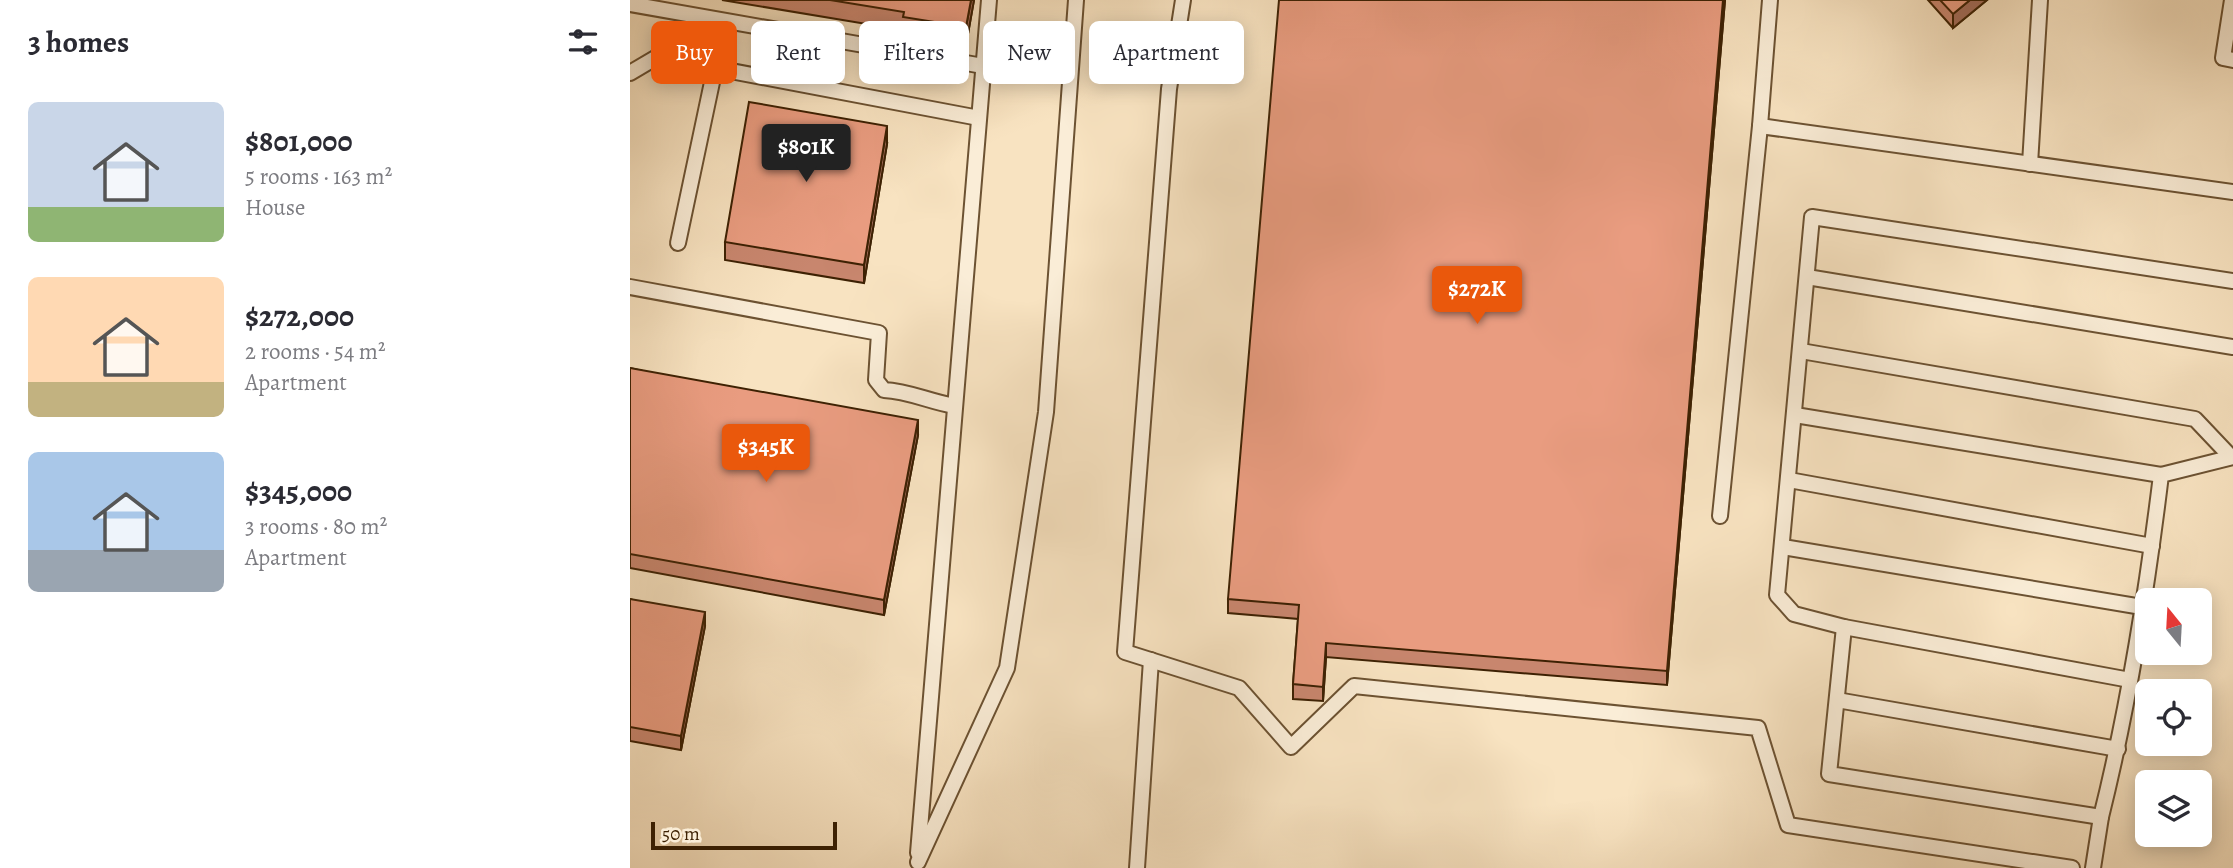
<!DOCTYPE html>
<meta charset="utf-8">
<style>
body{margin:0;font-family:Alegreya,serif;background:#f7f7f7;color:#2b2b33;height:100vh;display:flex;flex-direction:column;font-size:26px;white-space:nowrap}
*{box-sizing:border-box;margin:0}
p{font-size:23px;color:#7c7c81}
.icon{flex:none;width:38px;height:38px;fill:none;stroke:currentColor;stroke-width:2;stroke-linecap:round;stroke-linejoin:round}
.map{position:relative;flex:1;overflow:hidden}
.side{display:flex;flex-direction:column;background:#fff;width:630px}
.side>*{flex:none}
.guide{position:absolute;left:21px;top:21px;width:665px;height:63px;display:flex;gap:14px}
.needle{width:46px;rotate:342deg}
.controls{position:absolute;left:1505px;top:588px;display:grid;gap:14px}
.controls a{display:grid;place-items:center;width:77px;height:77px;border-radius:10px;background:#fff;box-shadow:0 4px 18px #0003;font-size:35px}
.scale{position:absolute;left:21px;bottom:18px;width:186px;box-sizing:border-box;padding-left:7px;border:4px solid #3d2103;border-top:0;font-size:19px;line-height:24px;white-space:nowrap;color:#3d2103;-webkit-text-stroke:5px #faedd7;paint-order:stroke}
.price{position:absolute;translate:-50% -60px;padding:0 16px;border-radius:7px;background:#ea580c;color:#fff;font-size:23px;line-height:46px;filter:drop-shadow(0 2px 4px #0008)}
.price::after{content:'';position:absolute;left:50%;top:42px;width:21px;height:16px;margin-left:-10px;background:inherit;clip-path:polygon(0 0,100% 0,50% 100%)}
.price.active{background:#222;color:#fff}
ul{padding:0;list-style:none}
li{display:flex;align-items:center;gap:21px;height:175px;padding:0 28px}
li span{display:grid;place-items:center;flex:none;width:196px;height:140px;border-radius:10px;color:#555}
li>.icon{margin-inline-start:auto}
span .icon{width:84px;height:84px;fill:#fffc;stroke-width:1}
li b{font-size:30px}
h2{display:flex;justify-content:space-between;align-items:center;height:84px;padding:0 28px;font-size:30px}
.tag{padding:0 24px;border-radius:10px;background:#fff;box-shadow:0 4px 18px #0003;font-size:24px;line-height:63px}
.tag.active{background:#ea580c;color:#fff}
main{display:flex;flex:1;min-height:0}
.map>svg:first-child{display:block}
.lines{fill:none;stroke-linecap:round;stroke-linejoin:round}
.service-casing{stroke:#6c5232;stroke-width:18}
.service{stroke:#faedd7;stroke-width:14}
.wall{fill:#c8866e;stroke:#3d2103;stroke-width:2}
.shaded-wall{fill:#a36d5a;stroke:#3d2103;stroke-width:2}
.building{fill:#e99c80;stroke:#3d2103;stroke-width:2}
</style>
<main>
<section class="side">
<h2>3 homes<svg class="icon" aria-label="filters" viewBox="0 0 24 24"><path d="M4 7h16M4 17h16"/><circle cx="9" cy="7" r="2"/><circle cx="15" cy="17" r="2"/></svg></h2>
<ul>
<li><span style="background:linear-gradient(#c9d6e8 75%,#8fb573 0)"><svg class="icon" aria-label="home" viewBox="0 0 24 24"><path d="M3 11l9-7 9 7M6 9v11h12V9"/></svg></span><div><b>$801,000</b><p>5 rooms · 163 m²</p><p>House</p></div></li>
<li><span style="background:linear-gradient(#ffd9b3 75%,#c2b280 0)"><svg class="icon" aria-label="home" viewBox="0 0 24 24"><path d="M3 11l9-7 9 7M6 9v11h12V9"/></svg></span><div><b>$272,000</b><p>2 rooms · 54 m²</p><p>Apartment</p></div></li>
<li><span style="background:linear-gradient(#a9c7e8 70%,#9aa5b1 0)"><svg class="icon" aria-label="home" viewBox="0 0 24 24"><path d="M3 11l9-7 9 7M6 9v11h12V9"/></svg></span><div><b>$345,000</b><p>3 rooms · 80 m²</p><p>Apartment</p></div></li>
</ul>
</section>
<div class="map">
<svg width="1603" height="868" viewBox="0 0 1603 868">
<rect width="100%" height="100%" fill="#f8e3c1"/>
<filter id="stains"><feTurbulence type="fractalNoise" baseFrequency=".00286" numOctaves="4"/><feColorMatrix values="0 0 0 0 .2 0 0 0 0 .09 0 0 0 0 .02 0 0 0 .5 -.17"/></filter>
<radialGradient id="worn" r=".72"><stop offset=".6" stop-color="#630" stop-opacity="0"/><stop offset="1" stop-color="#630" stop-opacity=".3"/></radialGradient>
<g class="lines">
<defs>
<g id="service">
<polyline points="553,0 539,89 495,652 609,688 661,747 724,686 1128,728 1158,825 1442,868"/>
<polyline points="1602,0 1593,58 1603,60"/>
<polyline points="0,4 353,66"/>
<polyline points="0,73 27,57 349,118"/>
<polyline points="1130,126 1603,192"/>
<polyline points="1400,164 1410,0"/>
<polyline points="48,243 85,68"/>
<polyline points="1177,277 1603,347"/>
<path d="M0,287L249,333L246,380L254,390C279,391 300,402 325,406"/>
<polyline points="1171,351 1565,419 1601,457"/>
<polyline points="1165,415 1531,475"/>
<polyline points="1159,480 1522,546"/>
<polyline points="1090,516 1130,126 1140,0"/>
<polyline points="1153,547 1512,607"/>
<path d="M1214,627L1199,774L1471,817C1499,705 1517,590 1531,475L1603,457"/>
<polyline points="1500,680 1214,627 1164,614 1147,595 1182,217 1603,281"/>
<polyline points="1207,700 1488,749"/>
<polyline points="288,853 359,0"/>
<polyline points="288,862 377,668 416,412 446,0"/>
<polyline points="507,868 521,660"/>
<polyline points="1463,868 1471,817"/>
</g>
</defs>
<use href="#service" class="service-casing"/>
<use href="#service" class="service"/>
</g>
<g class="wall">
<polygon points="92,0 344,0 336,45 273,35 273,30"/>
<polygon points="1095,0 1037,685 696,657 693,701 663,699 663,684 668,619 598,613 598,599"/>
<polygon points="1298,0 1357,0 1323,28"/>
<polygon points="257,144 234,283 95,260 95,242"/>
<polygon points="0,368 288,435 254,615 0,568"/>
<polygon points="0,599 75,626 51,750 0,741"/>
</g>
<g class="shaded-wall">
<polygon points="341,0 344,0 336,45 336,27"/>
<polygon points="1093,0 1095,0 1037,685 1037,671"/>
<polygon points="1340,0 1357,0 1323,28 1323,14"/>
<polygon points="257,126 257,144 234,283 234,265"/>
<polygon points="288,420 288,435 254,615 254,600"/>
<polygon points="75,612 75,626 51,750 51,736"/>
<polygon points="696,643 696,657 693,701 693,687"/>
</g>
<g class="building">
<polygon points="200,0 341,0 336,27 273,17 274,12"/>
<polygon points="649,0 1093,0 1037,671 696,643 693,687 663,684 669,605 598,599"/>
<polygon points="1310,0 1340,0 1323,14"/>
<polygon points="119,102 257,126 234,265 95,242"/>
<polygon points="0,368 288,420 254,600 0,554"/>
<polygon points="0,599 75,612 51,736 0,727"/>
</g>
<rect width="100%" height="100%" filter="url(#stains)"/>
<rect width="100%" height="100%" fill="url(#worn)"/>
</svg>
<div class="controls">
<a><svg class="needle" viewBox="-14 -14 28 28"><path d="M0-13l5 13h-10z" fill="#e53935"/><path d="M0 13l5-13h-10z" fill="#7c7c81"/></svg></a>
<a><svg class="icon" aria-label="locate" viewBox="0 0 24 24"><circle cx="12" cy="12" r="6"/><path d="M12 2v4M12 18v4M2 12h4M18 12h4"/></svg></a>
<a><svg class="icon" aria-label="layers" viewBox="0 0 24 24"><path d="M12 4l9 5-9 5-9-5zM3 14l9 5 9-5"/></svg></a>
</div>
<div class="scale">50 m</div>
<b class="price active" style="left:176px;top:184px">$801K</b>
<b class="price" style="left:847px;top:326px">$272K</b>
<b class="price" style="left:136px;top:484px">$345K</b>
<div class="guide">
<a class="tag active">Buy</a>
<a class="tag">Rent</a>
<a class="tag">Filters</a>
<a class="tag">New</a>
<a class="tag">Apartment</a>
</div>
</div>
</main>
